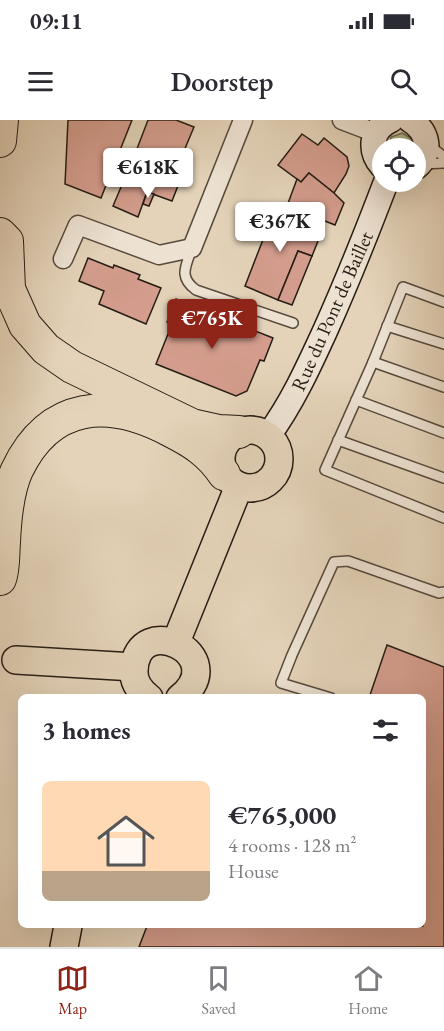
<!DOCTYPE html>
<meta charset="utf-8">
<style>
body{margin:0;font-family:"EB Garamond",serif;background:#f2f2f3;color:#2b2b33;height:100vh;display:flex;flex-direction:column;font-size:22px;white-space:nowrap}
*{box-sizing:border-box;margin:0}
p{font-size:20px;color:#7c7c81}
.icon{flex:none;width:33px;height:33px;fill:none;stroke:currentColor;stroke-width:2;stroke-linecap:round;stroke-linejoin:round}
.map{position:relative;flex:1;overflow:hidden}
.details{position:absolute;left:18px;top:574px;width:408px;height:234px;display:flex;flex-direction:column;background:#fff;border-radius:9px;box-shadow:0 6px 24px #0002}
.details>*{flex:none}
.fabs{position:absolute;left:372px;top:18px;display:grid;gap:12px}
.fabs a{display:grid;place-items:center;width:54px;height:54px;border-radius:50%;background:#fff;box-shadow:0 6px 24px #0002;font-size:30px}
.price{position:absolute;translate:-50% -51px;padding:0 14px;border-radius:6px;background:#fff;color:#222;font-size:20px;line-height:39px;filter:drop-shadow(0 2px 3px #0008)}
.price::after{content:'';position:absolute;left:50%;top:36px;width:18px;height:14px;margin-left:-9px;background:inherit;clip-path:polygon(0 0,100% 0,50% 100%)}
.price.selected{background:#8f2418;color:#fff}
ul{padding:0;list-style:none}
li{display:flex;align-items:center;gap:18px;height:150px;padding:0 24px}
li span{display:grid;place-items:center;flex:none;width:168px;height:120px;border-radius:9px;color:#555}
li>.icon{margin-inline-start:auto}
span .icon{width:72px;height:72px;fill:#fffc;stroke-width:1}
li b{font-size:26px}
h2{display:flex;justify-content:space-between;align-items:center;height:72px;padding:0 24px;font-size:26px}
.status{display:flex;justify-content:space-between;align-items:center;height:42px;padding:0 30px;background:#fff;direction:ltr}
.status svg{height:16px;fill:currentColor}
header{display:flex;justify-content:space-between;align-items:center;height:78px;padding:0 24px;background:#fff;font-size:27px;font-weight:600}
.tab-bar{display:flex;justify-content:space-around;align-items:center;height:84px;border-top:2px solid #e1e1e2;background:#fff;font-size:16px;color:#7c7c81}
.tab-bar a{display:grid;justify-items:center;gap:3px}
.tab-bar .selected{color:#8f2418}
.map>svg:first-child{display:block}
.green{fill:#afbe93;stroke:#6a6e54;stroke-width:1.5}
.building{fill:#d39c8c;stroke:#261d14;stroke-width:1.5}
.lines{fill:none;stroke-linecap:round;stroke-linejoin:round}
.lane-casing{stroke:#564a3d;stroke-width:12}
.street-casing{stroke:#564a3d;stroke-width:21}
.secondary-casing{stroke:#261d14;stroke-width:27}
.primary-casing{stroke:#261d14;stroke-width:30}
.highway-casing{stroke:#261d14;stroke-width:34}
.lane{stroke:#ede2d2;stroke-width:9}
.street{stroke:#ede2d2;stroke-width:18}
.secondary{stroke:#ede2d2;stroke-width:24}
.primary{stroke:#e4d3b9;stroke-width:27}
.highway{stroke:#e4d3b9;stroke-width:32}
.labels{text-anchor:middle;stroke-width:5;stroke-linejoin:round;paint-order:stroke}
.street-label{font-size:20px;fill:#261d14;stroke:#ede2d2}
</style>
<div class="status"><b>09:11</b><svg viewBox="0 0 49 12"><path d="M0 12V9h3v3zM5 12V6h3v6zM10 12V3h3v9zM15 12V0h3v12zM26 1h20v11H26zM47 4h2v5h-2z"/></svg></div>
<header><svg class="icon" aria-label="menu" viewBox="0 0 24 24"><path d="M4 6h16M4 12h16M4 18h16"/></svg>Doorstep<svg class="icon" aria-label="search" viewBox="0 0 24 24"><circle cx="10" cy="10" r="6"/><path d="M15 15l6 6"/></svg></header>
<div class="map">
<svg width="444" height="827" viewBox="0 0 444 827">
<rect width="100%" height="100%" fill="#e4d3b9"/>
<filter id="stains"><feTurbulence type="fractalNoise" baseFrequency=".00333" numOctaves="4"/><feColorMatrix values="0 0 0 0 .2 0 0 0 0 .09 0 0 0 0 .02 0 0 0 .5 -.17"/></filter>
<radialGradient id="worn" r=".72"><stop offset=".6" stop-color="#630" stop-opacity="0"/><stop offset="1" stop-color="#630" stop-opacity=".3"/></radialGradient>
<polygon class="green" points="402,13 412,19 413,28 389,28 391,17"/>
<g class="building">
<polygon points="68,0 132,0 101,78 65,64"/>
<polygon points="148,0 176,0 194,7 176,50 135,34"/>
<polygon points="302,14 318,25 324,18 347,37 349,46 346,54 334,73 309,53 301,62 278,45"/>
<polygon points="135,34 183,53 172,81 147,72 138,97 113,86"/>
<polygon points="309,53 334,73 344,83 335,105 287,86 297,59 301,62"/>
<polygon points="147,72 154,74 149,86 143,84"/>
<polygon points="270,90 322,111 312,136 298,131 278,180 245,166 264,117 262,108"/>
<polygon points="298,131 312,136 292,185 278,180"/>
<polygon points="88,138 113,148 114,145 140,155 138,159 161,168 146,204 99,184 104,171 79,161"/>
<polygon points="176,179 196,187 194,192 218,203 220,198 239,205 237,210 248,214 250,209 273,218 264,241 260,240 247,271 236,276 156,244 172,204 167,202"/>
<polygon points="387,525 444,547 444,827 139,827 147,806 423,806 423,578 369,578"/>
</g>
<g class="lines">
<defs>
<g id="lane">
<polyline points="429,25 444,37"/>
<polyline points="422,44 444,43"/>
<path d="M192,128C186,146 178,157 196,170L293,203"/>
<polyline points="387,206 444,224"/>
<polyline points="373,242 403,167 444,182"/>
<polyline points="444,267 373,242 325,350 444,398"/>
<polyline points="356,280 444,313"/>
<polyline points="338,320 444,358"/>
<polyline points="331,578 281,563 292,535 334,442 348,441 439,473 444,472"/>
</g>
<g id="street">
<polyline points="342,0 376,13"/>
<polyline points="63,139 78,105 159,135 192,128 243,0"/>
</g>
<g id="secondary">
<path d="M410,0C428,11 433,33 416,47"/>
<path d="M382,46C369,31 370,9 391,0"/>
<path d="M268,316C292,283 308,248 325,211C347,162 367,112 386,62"/>
</g>
<g id="primary">
<circle cx="250" cy="339" r="29"/>
<polyline points="176,522 239,366"/>
<polyline points="16,540 134,547"/>
<path d="M149,578C140,571 133,562 134,550C137,489 233,535 180,578"/>
<polyline points="64,827 68,806"/>
</g>
<g id="highway">
<polyline points="0,21 2,0"/>
<polyline points="0,114 7,121 9,169 25,205 46,229 72,247 192,305 219,311 239,312"/>
<path d="M0,459C4,448 3,434 4,422C5,399 7,372 17,350C50,281 109,278 171,311C193,322 210,333 224,354"/>
</g>
</defs>
<use href="#lane" class="lane-casing"/>
<use href="#street" class="street-casing"/>
<use href="#secondary" class="secondary-casing"/>
<use href="#primary" class="primary-casing"/>
<use href="#highway" class="highway-casing"/>
<use href="#lane" class="lane"/>
<use href="#street" class="street"/>
<use href="#secondary" class="secondary"/>
<use href="#primary" class="primary"/>
<use href="#highway" class="highway"/>
</g>
<g class="labels">
<g class="street-label">
<text transform="translate(332 191) rotate(-66)" y="7">Rue du Pont de Baillet</text>
</g>
</g>
<rect width="100%" height="100%" filter="url(#stains)"/>
<rect width="100%" height="100%" fill="url(#worn)"/>
</svg>
<div class="fabs">
<a><svg class="icon" aria-label="locate" viewBox="0 0 24 24"><circle cx="12" cy="12" r="6"/><path d="M12 2v4M12 18v4M2 12h4M18 12h4"/></svg></a>
</div>
<b class="price" style="left:148px;top:79px">€618K</b>
<b class="price" style="left:280px;top:133px">€367K</b>
<b class="price selected" style="left:212px;top:230px">€765K</b>
<section class="details">
<h2>3 homes<svg class="icon" aria-label="filters" viewBox="0 0 24 24"><path d="M4 7h16M4 17h16"/><circle cx="9" cy="7" r="2"/><circle cx="15" cy="17" r="2"/></svg></h2>
<ul>
<li><span style="background:linear-gradient(#ffd9b3 75%,#b9a48a 0)"><svg class="icon" aria-label="home" viewBox="0 0 24 24"><path d="M3 11l9-7 9 7M6 9v11h12V9"/></svg></span><div><b>€765,000</b><p>4 rooms · 128 m²</p><p>House</p></div></li>
</ul>
</section>
</div>
<nav class="tab-bar">
<a class="selected"><svg class="icon" aria-label="map" viewBox="0 0 24 24"><path d="M3 6l6-2 6 2 6-2v14l-6 2-6-2-6 2zM9 4v14M15 6v14"/></svg>Map</a>
<a><svg class="icon" aria-label="saved" viewBox="0 0 24 24"><path d="M7 4h10v16l-5-4-5 4z"/></svg>Saved</a>
<a><svg class="icon" aria-label="home" viewBox="0 0 24 24"><path d="M3 11l9-7 9 7M6 9v11h12V9"/></svg>Home</a>
</nav>
